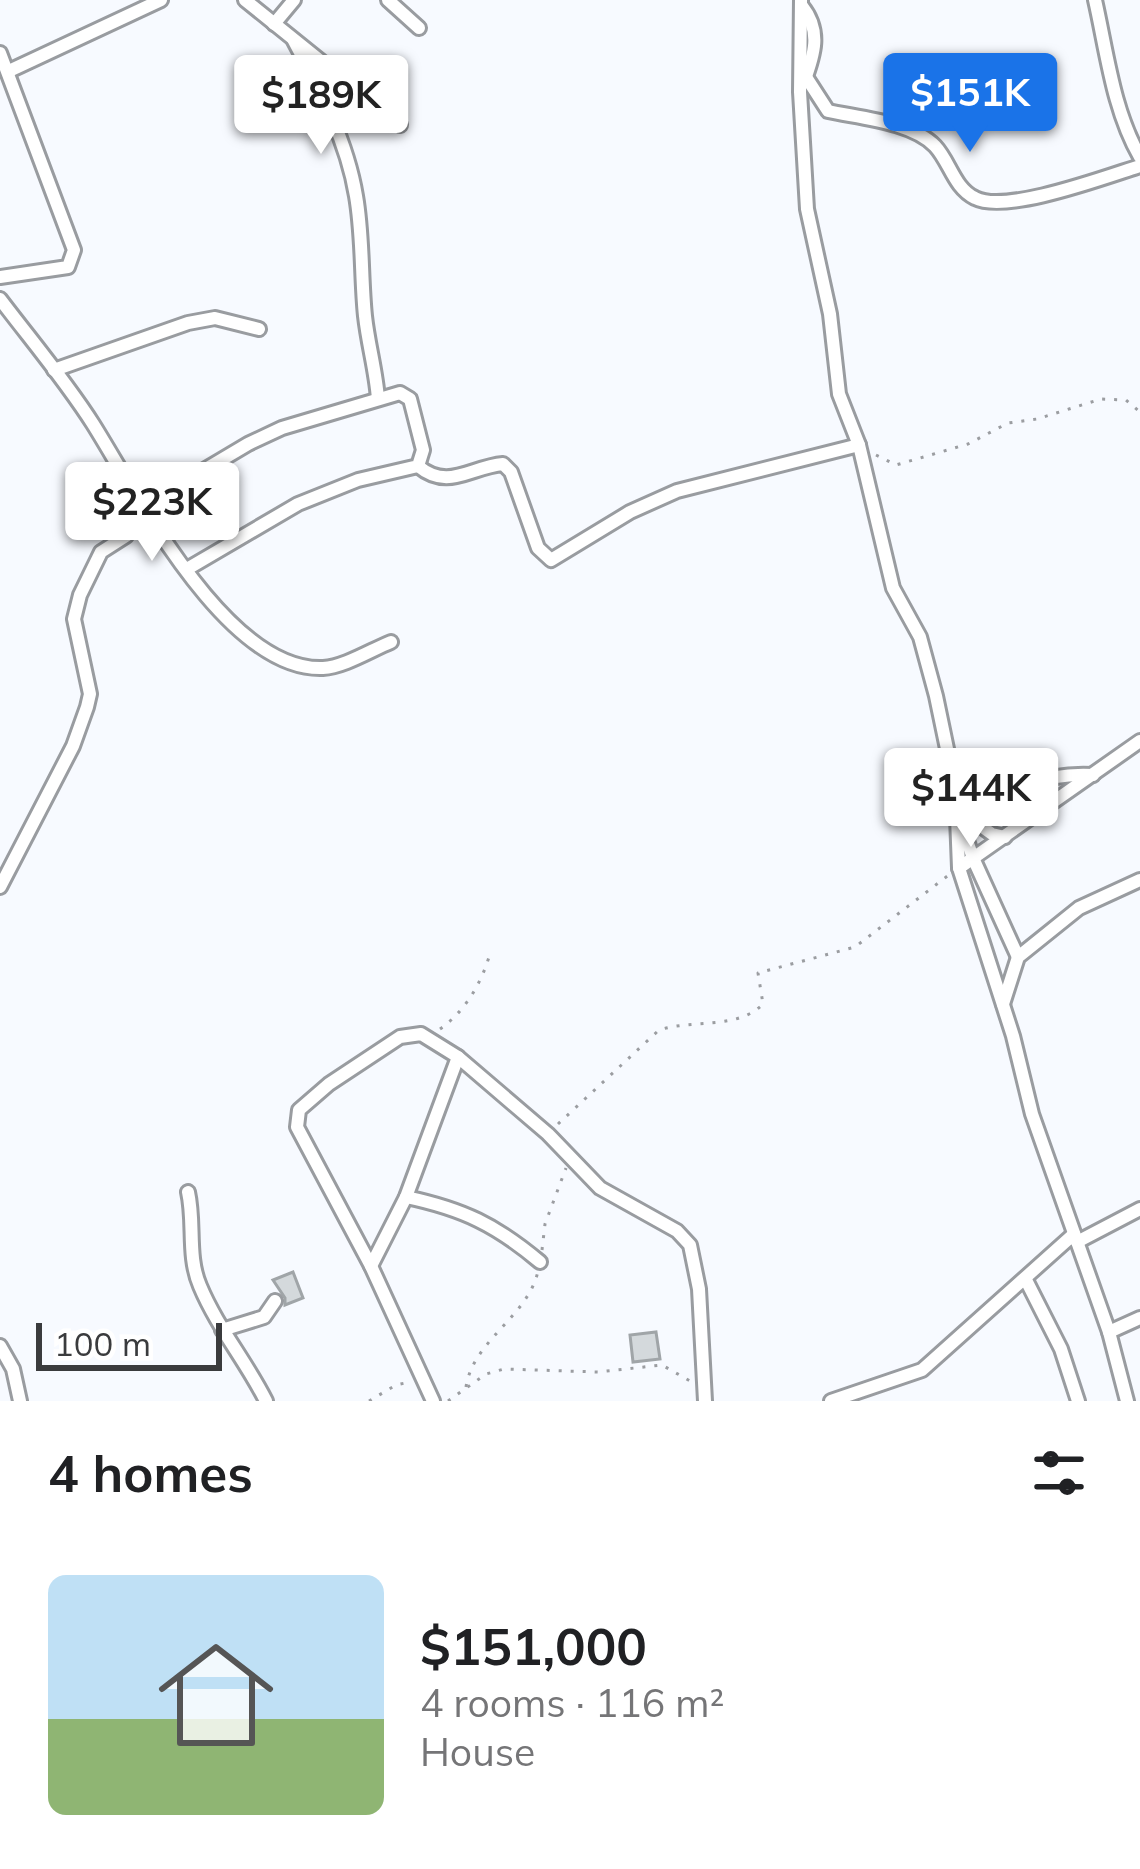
<!DOCTYPE html>
<meta charset="utf-8">
<style>
body{margin:0;font-family:Mulish,sans-serif;background:#f6f6f6;color:#202124;height:100vh;display:flex;flex-direction:column;font-size:45px;white-space:nowrap}
*{box-sizing:border-box;margin:0}
p{font-size:39px;color:#757577}
.icon{flex:none;width:66px;height:66px;fill:none;stroke:currentColor;stroke-width:2;stroke-linecap:round;stroke-linejoin:round}
.map{position:relative;height:1401px;overflow:hidden}
.sheet{display:flex;flex-direction:column;background:#fff;flex:1}
.sheet>*{flex:none}
.scale{position:absolute;left:36px;bottom:30px;width:186px;box-sizing:border-box;padding-left:12px;border:6px solid #3a3b3d;border-top:0;font-size:33px;line-height:42px;white-space:nowrap;color:#3a3b3d;-webkit-text-stroke:9px #fff;paint-order:stroke}
.price{position:absolute;translate:-50% -102px;padding:0 27px;border-radius:12px;background:#fff;color:#222;font-size:39px;line-height:78px;filter:drop-shadow(0 3px 6px #0008)}
.price::after{content:'';position:absolute;left:50%;top:72px;width:36px;height:27px;margin-left:-18px;background:inherit;clip-path:polygon(0 0,100% 0,50% 100%)}
.price.on{background:#1a73e8;color:#fff}
ul{padding:0;list-style:none}
li{display:flex;align-items:center;gap:36px;height:300px;padding:0 48px}
li span{display:grid;place-items:center;flex:none;width:336px;height:240px;border-radius:18px;color:#555}
li>.icon{margin-inline-start:auto}
span .icon{width:144px;height:144px;fill:#fffc;stroke-width:1}
li b{font-size:51px}
h2{display:flex;justify-content:space-between;align-items:center;height:144px;padding:0 48px;font-size:51px}
.map>svg:first-child{display:block}
.building{fill:#d4d9dc;stroke:#a0a5a8;stroke-width:3}
.lines{fill:none;stroke-linecap:round;stroke-linejoin:round}
.minor-casing{stroke:#999ca0;stroke-width:18}
.path{stroke:#9b9da1;stroke-width:3;stroke-dasharray:3 9;stroke-linecap:butt}
.minor{stroke:#fff;stroke-width:12}
</style>
<div class="map">
<svg width="1140" height="1401" viewBox="0 0 1140 1401">
<rect width="100%" height="100%" fill="#f7faff"/>
<g class="building">
<polygon points="293,1272 303,1298 285,1305 285,1298 273,1280"/>
<polygon points="656,1332 660,1359 633,1362 630,1335"/>
</g>
<g class="lines">
<defs>
<g id="minor">
<polyline points="245,0 400,125"/>
<polyline points="388,0 419,28"/>
<polyline points="801,0 800,92 807,209 830,314 839,394 859,445 893,588 920,637 936,696 956,792 959,868 1013,1036 1032,1114 1109,1332 1127,1401"/>
<path d="M1095,0C1107,53 1113,110 1140,157"/>
<path d="M802,6C822,31 814,55 804,82"/>
<polyline points="274,24 294,0"/>
<path d="M294,41C320,90 347,141 356,196C363,236 361,277 365,316C368,344 376,371 378,399"/>
<polyline points="0,53 74,250 68,267 0,277"/>
<polyline points="9,71 161,0"/>
<path d="M806,77L828,111C860,118 912,122 935,146C950,162 954,188 975,198C1006,214 1105,177 1140,166"/>
<path d="M0,299C31,340 65,380 93,424C137,494 227,672 323,668C344,667 371,650 391,642"/>
<polyline points="54,370 188,323 215,318 259,329"/>
<path d="M418,466C448,491 470,467 503,464L511,472L538,548L551,560L630,512L677,491L859,445"/>
<polyline points="963,813 992,834 1005,837"/>
<path d="M959,815C1001,792 1043,772 1093,775"/>
<polyline points="961,823 973,858 1018,957"/>
<polyline points="959,868 1140,741"/>
<polyline points="0,887 73,746 87,707 90,694 74,619 80,595 101,552 126,536 142,507 248,444 282,428 400,393 410,399 423,450 418,466 358,480 298,504 187,569"/>
<polyline points="1003,1004 1018,957 1079,908 1140,880"/>
<path d="M188,1192C195,1223 187,1256 200,1286C217,1327 246,1361 266,1401"/>
<path d="M406,1197C463,1209 496,1225 540,1262"/>
<polyline points="1077,1242 1140,1209"/>
<polyline points="371,1266 406,1197 458,1057"/>
<polyline points="1026,1280 1061,1349 1078,1401"/>
<polyline points="222,1330 264,1317 275,1301"/>
<polyline points="1109,1332 1140,1318"/>
<polyline points="0,1346 13,1369 20,1401"/>
<polyline points="433,1401 371,1266 297,1127 299,1110 329,1084 400,1037 421,1034 458,1057 548,1134 600,1188 677,1231 690,1245 699,1289 705,1401"/>
<polyline points="831,1401 922,1370 1074,1234"/>
</g>
</defs>
<use href="#minor" class="minor-casing"/>
<g class="path">
<polyline points="876,455 896,465 968,444 1008,423 1037,419 1101,399 1126,400 1140,412"/>
<path d="M440,1029C464,1012 480,986 489,957"/>
<path d="M558,1124L659,1030C693,1019 737,1030 763,1004L758,973L855,947L950,874"/>
<polyline points="542,1250 545,1224 566,1168"/>
<path d="M466,1387C473,1340 528,1317 538,1271"/>
<polyline points="369,1401 396,1385 410,1382"/>
<polyline points="448,1401 486,1374 504,1369 598,1372 662,1365 690,1381"/>
</g>
<use href="#minor" class="minor"/>
</g>
</svg>
<div class="scale">100 m</div>
<b class="price on" style="left:970px;top:155px">$151K</b>
<b class="price" style="left:321px;top:157px">$189K</b>
<b class="price" style="left:152px;top:564px">$223K</b>
<b class="price" style="left:971px;top:850px">$144K</b>
</div>
<section class="sheet">
<h2>4 homes<svg class="icon" aria-label="filters" viewBox="0 0 24 24"><path d="M4 7h16M4 17h16"/><circle cx="9" cy="7" r="2"/><circle cx="15" cy="17" r="2"/></svg></h2>
<ul>
<li><span style="background:linear-gradient(#bfe0f5 60%,#8fb573 0)"><svg class="icon" aria-label="home" viewBox="0 0 24 24"><path d="M3 11l9-7 9 7M6 9v11h12V9"/></svg></span><div><b>$151,000</b><p>4 rooms · 116 m²</p><p>House</p></div></li>
</ul>
</section>
